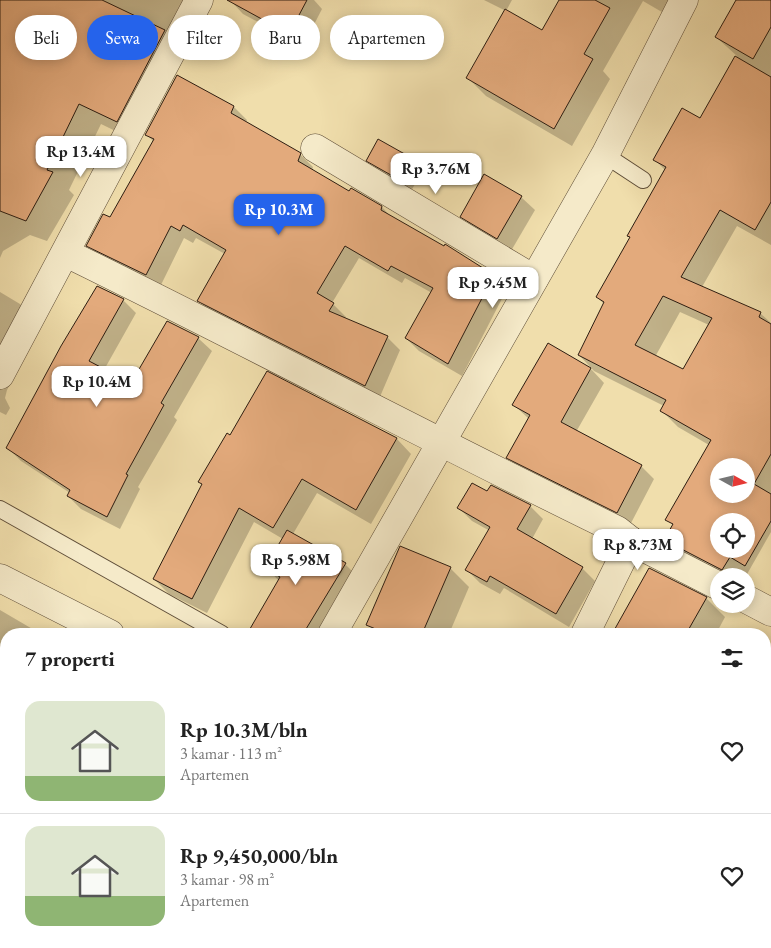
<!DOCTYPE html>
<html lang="id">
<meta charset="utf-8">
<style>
body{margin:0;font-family:"EB Garamond",serif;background:#f2f2f2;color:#222;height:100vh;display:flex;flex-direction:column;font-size:19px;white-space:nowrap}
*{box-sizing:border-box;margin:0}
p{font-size:16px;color:#767676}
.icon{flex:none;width:28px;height:28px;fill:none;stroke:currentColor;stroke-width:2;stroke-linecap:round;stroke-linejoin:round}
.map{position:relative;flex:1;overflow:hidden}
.sheet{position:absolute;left:0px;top:628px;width:771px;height:321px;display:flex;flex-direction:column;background:#fff;border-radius:20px 20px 0 0;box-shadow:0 2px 12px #0003}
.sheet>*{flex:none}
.banner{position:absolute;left:15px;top:15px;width:500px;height:45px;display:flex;gap:10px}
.needle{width:32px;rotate:98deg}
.controls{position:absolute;left:710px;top:458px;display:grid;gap:10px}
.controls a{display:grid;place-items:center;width:45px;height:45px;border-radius:50%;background:#fff;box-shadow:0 2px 12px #0003;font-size:25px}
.price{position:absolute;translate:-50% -42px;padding:0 11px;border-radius:10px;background:#fff;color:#222;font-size:16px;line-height:32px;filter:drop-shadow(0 1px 2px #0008)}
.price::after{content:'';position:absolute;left:50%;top:30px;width:15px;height:11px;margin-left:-8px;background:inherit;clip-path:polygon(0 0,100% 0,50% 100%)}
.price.on{background:#2563eb;color:#fff}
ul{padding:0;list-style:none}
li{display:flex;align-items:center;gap:15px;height:125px;padding:0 25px}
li+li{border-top:1px solid #e0e0e0}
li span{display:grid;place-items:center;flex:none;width:140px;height:100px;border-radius:15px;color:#555}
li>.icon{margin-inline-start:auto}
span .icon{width:60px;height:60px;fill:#fffc;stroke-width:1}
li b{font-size:21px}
h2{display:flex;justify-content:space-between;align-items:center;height:60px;padding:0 25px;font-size:21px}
.tag{padding:0 18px;border-radius:22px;background:#fff;box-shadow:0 2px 12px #0003;font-size:18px;line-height:45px}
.tag.on{background:#2563eb;color:#fff}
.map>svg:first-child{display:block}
.shadow{fill:#0003;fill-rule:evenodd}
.building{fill:#e3aa7c;stroke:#2d1d11;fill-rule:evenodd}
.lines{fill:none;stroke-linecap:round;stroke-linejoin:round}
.service-casing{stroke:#5e4d38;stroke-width:18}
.minor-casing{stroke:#5e4d38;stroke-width:29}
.service{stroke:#f5eac9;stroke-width:16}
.minor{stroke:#f5eac9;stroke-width:28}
</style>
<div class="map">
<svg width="771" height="948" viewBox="0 0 771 948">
<rect width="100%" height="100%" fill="#f0deac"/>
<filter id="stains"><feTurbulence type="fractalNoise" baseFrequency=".004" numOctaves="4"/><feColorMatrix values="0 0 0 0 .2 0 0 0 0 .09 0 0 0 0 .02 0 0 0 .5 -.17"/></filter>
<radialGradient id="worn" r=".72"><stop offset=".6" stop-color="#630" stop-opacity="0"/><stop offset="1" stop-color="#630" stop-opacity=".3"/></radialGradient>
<g class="shadow">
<polygon points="0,0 184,0 166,32 186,52 138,142 101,124 69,190 74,195 47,241 30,235 3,251 0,258"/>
<polygon points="230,0 314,0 322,9 303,46 243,14"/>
<polygon points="484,0 512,0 506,11 543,32 561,0 675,0 667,15 643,1 603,71 610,79 572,146 486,96 468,78 506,11"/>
<path d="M737,0H771V245L737,226L702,287L760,313L771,323V532L746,576H720L683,557L666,540L674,526L667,520L709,445L678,427L661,410L664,406L594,371L579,355L604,304L597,297L631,238L665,170L654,159L701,120L737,56L716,37ZM680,312L709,325L684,371L655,357ZM719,466H746V494H719ZM719,521H746V549H719Z"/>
<polygon points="177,77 234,107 247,120 246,122 300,154 313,167 312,171 350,193 382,207 391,217 494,276 507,289 462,376 419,351 406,338 432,293 405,278 402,283 359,258 332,303 346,317 345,319 387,337 400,350 379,399 212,314 198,300 225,254 196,238 193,243 184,238 160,287 101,259 88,245 110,219 154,142 147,135"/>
<polygon points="409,158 422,172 411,191 381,173 368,160"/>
<polygon points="521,197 535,210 511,251 475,230 462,216"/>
<polygon points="0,292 20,304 41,326 7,390 5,398 10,408 6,415 0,412"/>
<polygon points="123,300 136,313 104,370 132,385 198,338 212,351 174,417 177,420 138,487 140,489 120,529 81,509 68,496 70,493 21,461 8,448"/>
<polygon points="548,345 592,370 604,383 576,432 641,466 654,479 630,525 521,471 508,457 529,419 514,405"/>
<polygon points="267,373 397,439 411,454 371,524 317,493 293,534 345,564 358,577 325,634 249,634 279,581 267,568 283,539 254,522 207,613 169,594 154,579"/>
<polygon points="488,493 530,506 543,519 532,539 582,568 595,581 569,627 504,588 500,594 480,583 467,570 490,531 472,521 459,508"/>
<polygon points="450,568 469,587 449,634 377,634 368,624"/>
<polygon points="706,598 725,617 716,634 619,634"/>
<polygon points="0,610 41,634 6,634 6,793 0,804"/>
<polygon points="765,669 771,675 765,691"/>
<polygon points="6,941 6,942 59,942 62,948 0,948 0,943"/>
<polygon points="77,942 156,942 153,948 86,948"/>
<polygon points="229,942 245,942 259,948 227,948"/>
<polygon points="342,942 373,942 370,948"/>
<polygon points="434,942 708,942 705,948 431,948"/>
</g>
<g class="building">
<polygon points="0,0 102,0 165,30 117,122 79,104 47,170 53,172 26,221 0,211"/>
<polygon points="227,0 307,0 289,34"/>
<polygon points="559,0 595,0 610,8 584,54 593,59 554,129 466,78 505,9 542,30"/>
<polygon points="736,0 771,0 771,27 753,59 715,37"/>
<path d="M735,56L771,77V202L755,230L720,210L681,277L761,312L759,317L771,324V454L754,484L771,494V521L745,566L730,557L722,570L664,540L673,524L665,520L711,440L660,411L666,400L578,355L604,302L596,297L630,237L627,236L666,167L653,160L682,108L700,118ZM663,296L712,318L683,369L635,345ZM719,466H746V494H719ZM719,521H746V549H719Z"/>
<polygon points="177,75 234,106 231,113 301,153 298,161 349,191 351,188 382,206 381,210 444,246 445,244 494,275 448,364 405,338 433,288 391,266 388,271 345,246 317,293 334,303 329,311 388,336 365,386 197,301 226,250 183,225 180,231 171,226 146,275 86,246 103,214 110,217 154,139 145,135"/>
<polygon points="378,139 410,157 398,179 366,161"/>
<polygon points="484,174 522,196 497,239 460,217"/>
<polygon points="97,286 124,299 89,361 131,383 167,321 199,337 161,403 164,405 126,474 128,475 107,517 67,496 70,490 6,448 61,346"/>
<polygon points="548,343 591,368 561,422 642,465 617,513 506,458 530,415 512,405"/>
<polygon points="267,371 397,438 356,510 302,479 273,528 239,508 192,599 153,579 202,484 198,482 227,433 230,435"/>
<polygon points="472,483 487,491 491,485 531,505 517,529 583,567 556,614 490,576 487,582 465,570 490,527 457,508"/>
<polygon points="287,530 346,563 303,634 247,634 280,577 265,568"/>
<polygon points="400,546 451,567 422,634 388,634 366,625"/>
<polygon points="649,568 707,597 686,634 612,634"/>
</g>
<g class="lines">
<defs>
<g id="service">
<polyline points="605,155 643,180"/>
<polyline points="0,509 222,634"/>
</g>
<g id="minor">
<polyline points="315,148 534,279"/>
<path d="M66,253C250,343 432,440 617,530L631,541"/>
<polyline points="0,375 199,0"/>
<polyline points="0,578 110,634"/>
<polyline points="746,599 771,612"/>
<polyline points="332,634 605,155 684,0"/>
<polyline points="585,634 631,541 719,586"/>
<polyline points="331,942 345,948"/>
<polyline points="209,948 212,942"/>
<polyline points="406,948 407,942"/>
<polyline points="771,948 771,947"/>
</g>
</defs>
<use href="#service" class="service-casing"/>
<use href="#minor" class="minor-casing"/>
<use href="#service" class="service"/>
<use href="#minor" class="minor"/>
</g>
<rect width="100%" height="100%" filter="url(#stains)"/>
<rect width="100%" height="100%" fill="url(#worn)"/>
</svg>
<div class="controls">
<a><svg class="needle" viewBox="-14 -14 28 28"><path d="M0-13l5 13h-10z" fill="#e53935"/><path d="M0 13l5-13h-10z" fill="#767676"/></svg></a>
<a><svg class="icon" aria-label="locate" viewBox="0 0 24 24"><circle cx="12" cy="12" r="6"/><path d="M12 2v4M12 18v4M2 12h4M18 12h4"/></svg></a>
<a><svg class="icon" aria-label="layers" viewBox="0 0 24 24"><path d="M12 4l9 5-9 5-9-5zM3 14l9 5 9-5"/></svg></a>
</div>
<b class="price" style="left:81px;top:178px">Rp 13.4M</b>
<b class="price" style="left:436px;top:195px">Rp 3.76M</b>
<b class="price on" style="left:279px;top:236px">Rp 10.3M</b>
<b class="price" style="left:493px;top:309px">Rp 9.45M</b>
<b class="price" style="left:97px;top:408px">Rp 10.4M</b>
<b class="price" style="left:638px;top:571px">Rp 8.73M</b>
<b class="price" style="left:296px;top:586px">Rp 5.98M</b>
<div class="banner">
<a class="tag">Beli</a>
<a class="tag on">Sewa</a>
<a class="tag">Filter</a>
<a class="tag">Baru</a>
<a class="tag">Apartemen</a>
</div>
<section class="sheet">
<h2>7 properti<svg class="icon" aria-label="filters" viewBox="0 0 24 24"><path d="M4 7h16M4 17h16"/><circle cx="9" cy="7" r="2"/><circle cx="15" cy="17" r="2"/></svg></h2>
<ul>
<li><span style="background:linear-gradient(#dfe7d0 75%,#8fb573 0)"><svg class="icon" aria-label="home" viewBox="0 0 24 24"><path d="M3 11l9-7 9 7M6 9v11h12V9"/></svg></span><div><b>Rp 10.3M/bln</b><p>3 kamar · 113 m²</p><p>Apartemen</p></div><svg class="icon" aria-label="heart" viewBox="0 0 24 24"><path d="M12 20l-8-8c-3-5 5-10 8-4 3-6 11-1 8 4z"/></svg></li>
<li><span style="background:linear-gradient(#dfe7d0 70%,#8fb573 0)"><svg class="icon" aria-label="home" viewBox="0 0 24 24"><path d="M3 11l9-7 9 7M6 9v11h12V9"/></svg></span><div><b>Rp 9,450,000/bln</b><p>3 kamar · 98 m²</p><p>Apartemen</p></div><svg class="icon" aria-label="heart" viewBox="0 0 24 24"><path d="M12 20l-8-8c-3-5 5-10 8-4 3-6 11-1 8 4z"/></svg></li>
</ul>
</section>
</div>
